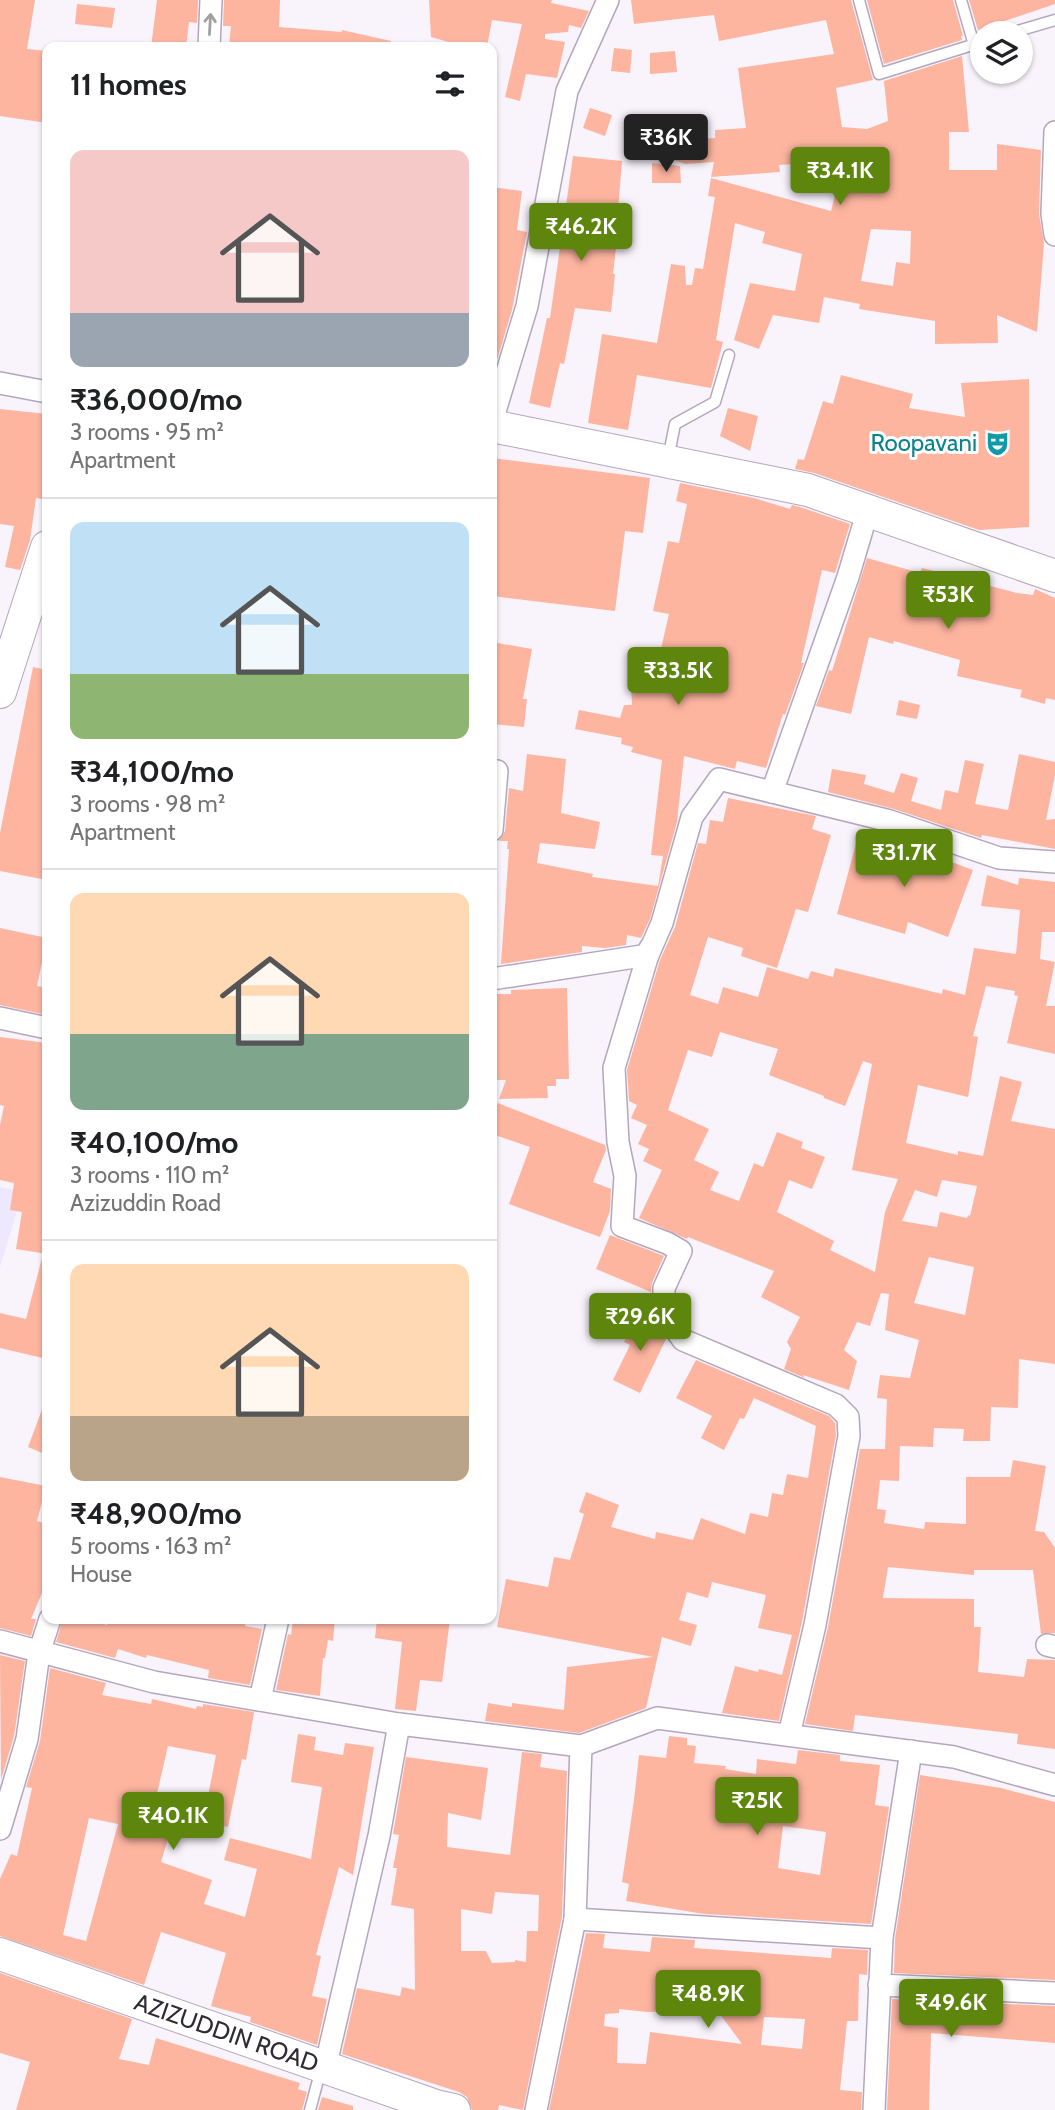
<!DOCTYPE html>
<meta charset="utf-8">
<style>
body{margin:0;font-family:Cabin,sans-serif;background:#f6f6f6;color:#202124;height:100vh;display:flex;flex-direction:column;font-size:26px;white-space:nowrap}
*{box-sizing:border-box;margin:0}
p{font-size:23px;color:#757577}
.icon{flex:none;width:38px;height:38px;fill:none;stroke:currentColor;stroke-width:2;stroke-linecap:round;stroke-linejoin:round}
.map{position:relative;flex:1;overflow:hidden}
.details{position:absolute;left:42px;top:42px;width:455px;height:1582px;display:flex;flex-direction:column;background:#fff;border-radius:14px;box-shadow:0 2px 5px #0004}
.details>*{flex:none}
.fabs{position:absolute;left:970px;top:21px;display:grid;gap:14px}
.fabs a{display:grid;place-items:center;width:63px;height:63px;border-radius:50%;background:#fff;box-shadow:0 2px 5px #0004;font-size:35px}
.price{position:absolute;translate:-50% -60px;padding:0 16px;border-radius:7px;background:#5e850c;color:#fff;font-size:23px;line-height:46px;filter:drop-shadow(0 2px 4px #0008)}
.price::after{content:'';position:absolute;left:50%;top:42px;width:21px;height:16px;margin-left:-10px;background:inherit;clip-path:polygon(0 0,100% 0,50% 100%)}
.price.selected{background:#222;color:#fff}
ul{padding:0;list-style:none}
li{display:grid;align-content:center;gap:14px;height:371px;padding:0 28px}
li+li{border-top:2px solid #e0e0e0}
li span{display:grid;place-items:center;height:217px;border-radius:14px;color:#555}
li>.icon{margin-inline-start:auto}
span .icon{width:126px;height:126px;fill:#fffc;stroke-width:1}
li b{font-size:30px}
h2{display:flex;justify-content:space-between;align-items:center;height:84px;padding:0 28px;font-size:30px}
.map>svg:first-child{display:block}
.education{fill:#eee8fe}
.building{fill:#fdb5a0;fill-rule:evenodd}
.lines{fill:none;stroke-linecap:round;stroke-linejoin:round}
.lane-casing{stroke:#b4a6bc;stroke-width:13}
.street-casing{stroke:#b4a6bc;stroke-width:24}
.secondary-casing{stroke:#b4a6bc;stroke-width:34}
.lane{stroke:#fff;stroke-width:10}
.street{stroke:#fff;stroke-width:21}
.secondary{stroke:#fff;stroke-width:32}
.oneway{stroke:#a29fa3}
.labels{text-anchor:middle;stroke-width:6;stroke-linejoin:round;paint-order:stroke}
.culture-label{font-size:24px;fill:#0d838f;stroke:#fff;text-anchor:end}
.street-label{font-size:24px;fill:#302a33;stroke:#fff}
</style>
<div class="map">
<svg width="1055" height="2110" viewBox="0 0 1055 2110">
<rect width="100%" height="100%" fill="#f9f3fc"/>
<polygon class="education" points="0,1187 23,1192 0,1267"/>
<g class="building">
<polygon points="0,0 35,0 27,49 47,51 47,123 0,116"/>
<polygon points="157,0 198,0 197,23 189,22 186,47 151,47"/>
<polygon points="224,0 280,0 279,27 342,32 342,30 391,41 391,47 229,47 231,26 223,26"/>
<polygon points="429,0 552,0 551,3 589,11 581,28 569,25 568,32 545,34 545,39 565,42 557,78 526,74 520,101 505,97 522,24 492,20 487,47 466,47 431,37"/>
<path d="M631,0H851L873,80L836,88L842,127L867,129L888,121L884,81L962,56L969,132H949V170H997V144L1041,150L1039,214L1044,243L1037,332L997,315L998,343L935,344V321L859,309L860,304L824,297L819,323L773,315L759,349L734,340L750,283L795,291L802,254L762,243L765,232L735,223L716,340L723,342L711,388L637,375L628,430L588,423L602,334L657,343L671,264L685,266L686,285H692L695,268L703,269L715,197L708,196L711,178L831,211L840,176L829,175L830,162L779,165L780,172L711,177L714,162L685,164L627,143L715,138V130L746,128L738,68L834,54L826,20L719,41L714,15L634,24ZM871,229L911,231L910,264L896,262L893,286L861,281Z"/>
<polygon points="867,0 953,0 963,36 961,36 962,40 884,64"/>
<polygon points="969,0 1055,0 1055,4 978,30"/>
<polygon points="77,4 115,8 112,28 75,24"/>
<polygon points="614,48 632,50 630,73 611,71"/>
<polygon points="675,51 677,72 650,74 650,53"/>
<polygon points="590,108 612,115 605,136 583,128"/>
<polygon points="573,156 622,161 617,222 619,222 613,274 615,274 611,312 575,308 564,364 560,363 550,408 529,403 547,318 550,318"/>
<polygon points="652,163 680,166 681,183 652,183"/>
<polygon points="492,187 522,191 517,230 527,232 512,310 492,377"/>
<polygon points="841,375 913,394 909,408 965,417 961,383 1029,379 1029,527 979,530 814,473 795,469 798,459 804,460 823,401 833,404"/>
<polygon points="728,408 758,416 750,451 720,436"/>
<polygon points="0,409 47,414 47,459 42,499 36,498 30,540 20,570 5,567 14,526 0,524"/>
<polygon points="492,458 650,478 643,533 625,531 615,611 492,596"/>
<polygon points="680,483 754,498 790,509 792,505 803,508 850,524 835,573 822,570 801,663 804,663 785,715 783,714 766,768 737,761 735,769 684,756 677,822 650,919 641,938 627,935 626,945 605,948 582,946 582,952 501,964 509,849 507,849 508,841 499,841 505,831 509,788 523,791 527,754 566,759 561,813 600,822 595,849 540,843 537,863 593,874 592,877 658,886 663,856 651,855 662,760 631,752 633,747 621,744 622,738 575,729 579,710 620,718 624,705 632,705 631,687 651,692 669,614 653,611 668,541 679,543 687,504 676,501"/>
<polygon points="867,558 920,573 922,568 1017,593 1033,595 1035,589 1055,598 1055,700 1046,698 1045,704 1020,697 1022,690 957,676 960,660 894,641 893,644 869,637 851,714 816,706 829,670 832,671"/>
<polygon points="492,642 532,649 523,699 527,699 524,727 492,724"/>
<polygon points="33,667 47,670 47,732 44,750 47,750 47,880 0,871 0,833"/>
<polygon points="899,700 920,705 917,719 896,715"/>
<polygon points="1019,754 1055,762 1055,775 1046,820 1055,819 1055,849 982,835 981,838 894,809 828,792 832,769 866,775 864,784 894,793 901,773 918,778 911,801 941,810 945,790 958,793 965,760 984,764 975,804 1008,810"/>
<path d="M728,798L816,816L812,829L831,835L808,912L796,909L777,968L741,956L743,948L708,937L690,995L718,1004L723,987L758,997L767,967L808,979L811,971L833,977L835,968L942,994L943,989L965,995L974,948L1016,954L1020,910L981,906L987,875L1018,885L1019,878L1055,882V932H1042L1040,959L1055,962L1046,1006H1055V1054L1007,1043L1018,996L1014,995L1015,991L986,986L973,1036L978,1037L968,1097L918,1085L906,1143L958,1155V1151L983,1156L1000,1076L1022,1082L1011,1121L1055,1129V1364L1019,1359L1018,1408L991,1407L990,1441H963L964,1429L934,1428L933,1447L900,1446L899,1481L880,1480L877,1509L886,1510L884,1523L924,1529L925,1522L966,1524V1477H1010L1013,1460L1046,1466L1035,1531L1044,1532L1055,1548V1633L1041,1634L1033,1570H974V1575L888,1567L883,1598L974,1599V1627H981L978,1672L1024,1677L1027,1659L1055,1660V1749L1017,1744L1018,1734L855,1715L853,1731L805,1724L828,1627L860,1449H885L887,1399L877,1398L880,1375L910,1378L919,1340L885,1330L889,1294L881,1293L870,1326L857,1322L844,1350L857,1361L849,1390L803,1375L805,1378L784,1369L791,1349L787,1342L800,1317L761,1297L774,1271L688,1237L687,1239L639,1218L662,1170L643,1161L649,1149L638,1144L647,1125L631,1118L637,1105L629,1101L627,1070L660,960L675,927L698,843L706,844L710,820L723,822ZM720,1032L778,1049L769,1075L824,1096V1098L845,1106L863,1061L872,1064L852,1170L898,1179L885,1212L875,1272L830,1250L834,1241L777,1212L789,1180L812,1189L825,1157L801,1148L803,1142L777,1132L763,1167L754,1163L739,1201L710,1190L719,1172L694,1160L709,1129L668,1110L688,1050L712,1057ZM942,1180L977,1186L970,1216L968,1215L967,1218L940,1212L937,1227L902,1221L915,1190L937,1197ZM929,1257L974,1267L965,1315L914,1303Z"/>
<polygon points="893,840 973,870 948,937 908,922 905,934 837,914 856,844 889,852"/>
<polygon points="0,928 47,938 37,986 47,988 47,1015 0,1005"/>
<polygon points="567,988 569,1079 556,1079 556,1086 547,1086 548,1098 499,1099 506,1080 492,1080 492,994 511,994 511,990"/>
<polygon points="0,1037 47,1043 47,1254 16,1249 22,1212 10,1210 14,1183 0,1180 0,1125 4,1106 0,1105"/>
<polygon points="498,1103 605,1145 606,1150 593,1182 611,1189 610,1211 600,1237 509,1204 530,1147 492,1134 492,1121"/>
<polygon points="610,1235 664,1256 652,1283 651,1292 596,1269"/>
<polygon points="42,1258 47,1259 47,1359 0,1348 0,1313 26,1319"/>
<polygon points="638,1313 653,1320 666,1339 640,1393 613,1380 630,1345 624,1342"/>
<polygon points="696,1360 829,1416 835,1423 836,1435 802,1622 779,1721 722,1713 735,1666 758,1672 759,1669 782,1675 792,1635 758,1628 766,1595 712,1582 708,1598 687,1592 679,1620 697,1625 691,1646 662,1637 646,1708 579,1733 485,1721 488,1703 512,1707 512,1703 564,1710 567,1667 653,1657 497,1627 506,1579 548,1587 554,1557 570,1560 584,1514 579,1512 586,1492 619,1505 611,1527 655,1539 656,1532 693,1540 701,1518 745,1534 750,1513 768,1517 772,1493 783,1495 787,1474 808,1478 816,1426 754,1398 744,1419 740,1418 724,1450 701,1438 712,1416 676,1398"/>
<polygon points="46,1399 47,1400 47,1455 28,1447"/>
<polygon points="0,1477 46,1486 37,1521 47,1524 47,1581 31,1619 36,1619 31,1636 0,1628"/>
<polygon points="63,1619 87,1619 107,1625 109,1619 246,1619 245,1626 262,1629 250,1685 208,1678 209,1670 147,1655 146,1658 118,1649 115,1658 56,1642"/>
<polygon points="293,1619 335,1619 333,1641 328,1640 325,1658 323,1658 320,1696 276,1690 288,1634 291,1635"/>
<polygon points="377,1619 450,1619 442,1682 420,1680 416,1711 395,1709 402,1642 375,1638"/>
<polygon points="0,1655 25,1661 14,1736 1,1780"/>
<path d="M50,1668L106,1683L102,1695L151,1704L152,1699L196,1709L197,1706L203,1707V1704L254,1712L246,1760L242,1759L228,1827L203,1822L216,1755L168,1746L156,1798L203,1811L200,1825L174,1818L161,1862L212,1880L204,1904L245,1917L257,1869L224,1860L230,1838L311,1859L322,1787L291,1782L298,1734L316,1737L314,1750L343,1755L345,1743L374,1747L353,1875L339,1867L316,1955L321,1956L312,1996L327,1999L317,2045L250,2022L251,2017L211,2006L226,1953L161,1932L144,1985L0,1936V1879L11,1854L17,1856L32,1788L26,1787L40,1741ZM89,1818L118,1824L86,1941L63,1935Z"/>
<path d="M669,1736L687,1738V1745L696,1746L694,1763L726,1766L725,1769L756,1774L757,1759L796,1764L798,1750L840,1755V1761L880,1765L875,1805L889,1807L871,1924L704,1914L626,1901L629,1884L622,1882L634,1800L639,1755L666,1758ZM783,1826L826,1832L820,1875L778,1868Z"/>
<path d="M522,1752L542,1754L540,1767L567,1771L562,1917L523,2110L499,2105L498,2110H472L467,2097L459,2092L342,2054L357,1988L400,1996L402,1987L415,1990L414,1909L391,1905L397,1868H393L399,1835L393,1834L406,1757L488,1768L481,1820L448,1813L447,1847L510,1855ZM495,1892L539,1895L538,1931H527L526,1962L515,1960V1962L492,1963L486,1951H461V1909L492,1914Z"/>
<polygon points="920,1775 1001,1788 1055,1802 1055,1980 894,1973 895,1939"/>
<path d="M586,1933L605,1934L603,1948L650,1952L652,1937L695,1940L694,1948L831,1958L832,1948L868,1950L867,1975L859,1974L858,2021H847L840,2090L862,2092L861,2110H549ZM619,2009L647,2012L717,2010L742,2044L650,2032L646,2064L617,2063L618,2028L604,2026L605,2014L619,2013ZM764,2017L805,2019L802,2049L761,2045Z"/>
<polygon points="0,1973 132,2019 119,2059 149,2065 156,2038 300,2083 298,2089 307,2092 302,2110 16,2110 30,2062 0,2053"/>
<polygon points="892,1999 1055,2006 1055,2043 931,2033 929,2110 887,2110"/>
<polygon points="322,2097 353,2106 353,2110 318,2110"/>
</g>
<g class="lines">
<defs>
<g id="lane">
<polyline points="859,0 879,74 982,42"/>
<polyline points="961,0 974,45"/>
<polyline points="1011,33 1055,20"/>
<polyline points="668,459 675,424 715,402 729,355"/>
<polyline points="310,2110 321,2069"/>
</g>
<g id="street">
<polyline points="209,47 211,0"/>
<polyline points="1055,132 1052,214 1055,235"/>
<polyline points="0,383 47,392"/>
<polyline points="492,421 527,306 567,91 608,0"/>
<polyline points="772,792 848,577 868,510"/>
<polyline points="492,830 497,771"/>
<polyline points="650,948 614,1068 618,1142 625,1176 622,1226 667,1243 681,1251 664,1288 664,1313 683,1340 836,1405 848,1417 849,1436 815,1625 789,1735"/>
<polyline points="492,979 648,955 662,923 692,817 719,779 890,821 999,858 1055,862"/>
<polyline points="0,1018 47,1028"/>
<polyline points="0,1641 154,1682 399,1724 581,1746 657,1718 954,1757 1055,1785"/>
<polyline points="1047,1645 1055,1647"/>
<polyline points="260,1700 278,1619"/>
<polyline points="0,1829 27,1739 39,1653 50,1619"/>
<polyline points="575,1919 882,1938"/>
<polyline points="879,1985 1055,1993"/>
<polyline points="325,2068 379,1836 399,1724"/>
<polyline points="536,2110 575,1919 581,1746"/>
<polyline points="874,2110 882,1938 911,1751"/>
</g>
<g id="secondary">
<polyline points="492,426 808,490 1055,576"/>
<polyline points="0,692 47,547"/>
<path id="s1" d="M0,1954L436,2106L454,2110"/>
</g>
</defs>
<use href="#lane" class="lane-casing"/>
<use href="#street" class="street-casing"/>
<use href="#secondary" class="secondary-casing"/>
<use href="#lane" class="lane"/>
<use href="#street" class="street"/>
<use href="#secondary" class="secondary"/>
</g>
<defs><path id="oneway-shaft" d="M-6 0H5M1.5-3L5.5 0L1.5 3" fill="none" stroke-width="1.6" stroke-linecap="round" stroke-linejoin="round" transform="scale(1.75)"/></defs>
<use class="oneway" href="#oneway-shaft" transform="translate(210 24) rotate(-87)"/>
<defs>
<symbol id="theatre-bare" viewBox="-9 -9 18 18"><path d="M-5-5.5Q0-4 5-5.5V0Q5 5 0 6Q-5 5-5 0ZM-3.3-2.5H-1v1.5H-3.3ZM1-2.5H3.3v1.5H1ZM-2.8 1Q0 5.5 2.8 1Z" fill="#0f9aa8" stroke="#fff" stroke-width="2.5" paint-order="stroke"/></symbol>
</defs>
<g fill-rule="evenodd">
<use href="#theatre-bare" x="980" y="426" width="35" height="35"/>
</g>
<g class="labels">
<g class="culture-label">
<text x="977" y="451">Roopavani</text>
</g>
<g class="street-label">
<text dy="8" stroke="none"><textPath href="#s1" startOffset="240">AZIZUDDIN ROAD</textPath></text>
</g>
</g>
</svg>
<div class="fabs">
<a><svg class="icon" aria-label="layers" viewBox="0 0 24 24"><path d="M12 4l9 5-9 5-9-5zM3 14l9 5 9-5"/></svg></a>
</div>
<b class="price selected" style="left:666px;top:174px">₹36K</b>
<b class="price" style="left:840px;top:207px">₹34.1K</b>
<b class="price" style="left:581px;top:263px">₹46.2K</b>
<b class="price" style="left:948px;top:631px">₹53K</b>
<b class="price" style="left:678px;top:707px">₹33.5K</b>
<b class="price" style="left:904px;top:889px">₹31.7K</b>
<b class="price" style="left:640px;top:1353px">₹29.6K</b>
<b class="price" style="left:757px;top:1837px">₹25K</b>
<b class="price" style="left:173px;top:1852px">₹40.1K</b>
<b class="price" style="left:708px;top:2030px">₹48.9K</b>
<b class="price" style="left:951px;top:2039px">₹49.6K</b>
<section class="details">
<h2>11 homes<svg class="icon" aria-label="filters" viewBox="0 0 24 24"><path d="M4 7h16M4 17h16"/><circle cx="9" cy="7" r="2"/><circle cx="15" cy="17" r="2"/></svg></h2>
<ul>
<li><span style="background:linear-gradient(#f6c9c9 75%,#9aa5b1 0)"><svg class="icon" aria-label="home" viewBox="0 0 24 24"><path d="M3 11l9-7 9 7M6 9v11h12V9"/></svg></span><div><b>₹36,000/mo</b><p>3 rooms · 95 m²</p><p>Apartment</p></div></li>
<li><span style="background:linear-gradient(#bfe0f5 70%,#8fb573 0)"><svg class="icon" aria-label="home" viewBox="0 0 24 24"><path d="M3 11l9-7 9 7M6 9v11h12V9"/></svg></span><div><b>₹34,100/mo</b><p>3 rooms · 98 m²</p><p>Apartment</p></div></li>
<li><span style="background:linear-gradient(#ffd9b3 65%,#7fa58c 0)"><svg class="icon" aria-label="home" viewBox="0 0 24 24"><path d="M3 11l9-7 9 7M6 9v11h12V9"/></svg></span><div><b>₹40,100/mo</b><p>3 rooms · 110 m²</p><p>Azizuddin Road</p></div></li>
<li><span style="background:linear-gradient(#ffd9b3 70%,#b9a48a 0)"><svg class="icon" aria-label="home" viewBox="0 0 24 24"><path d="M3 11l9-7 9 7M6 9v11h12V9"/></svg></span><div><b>₹48,900/mo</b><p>5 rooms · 163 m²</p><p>House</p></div></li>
</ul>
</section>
</div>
